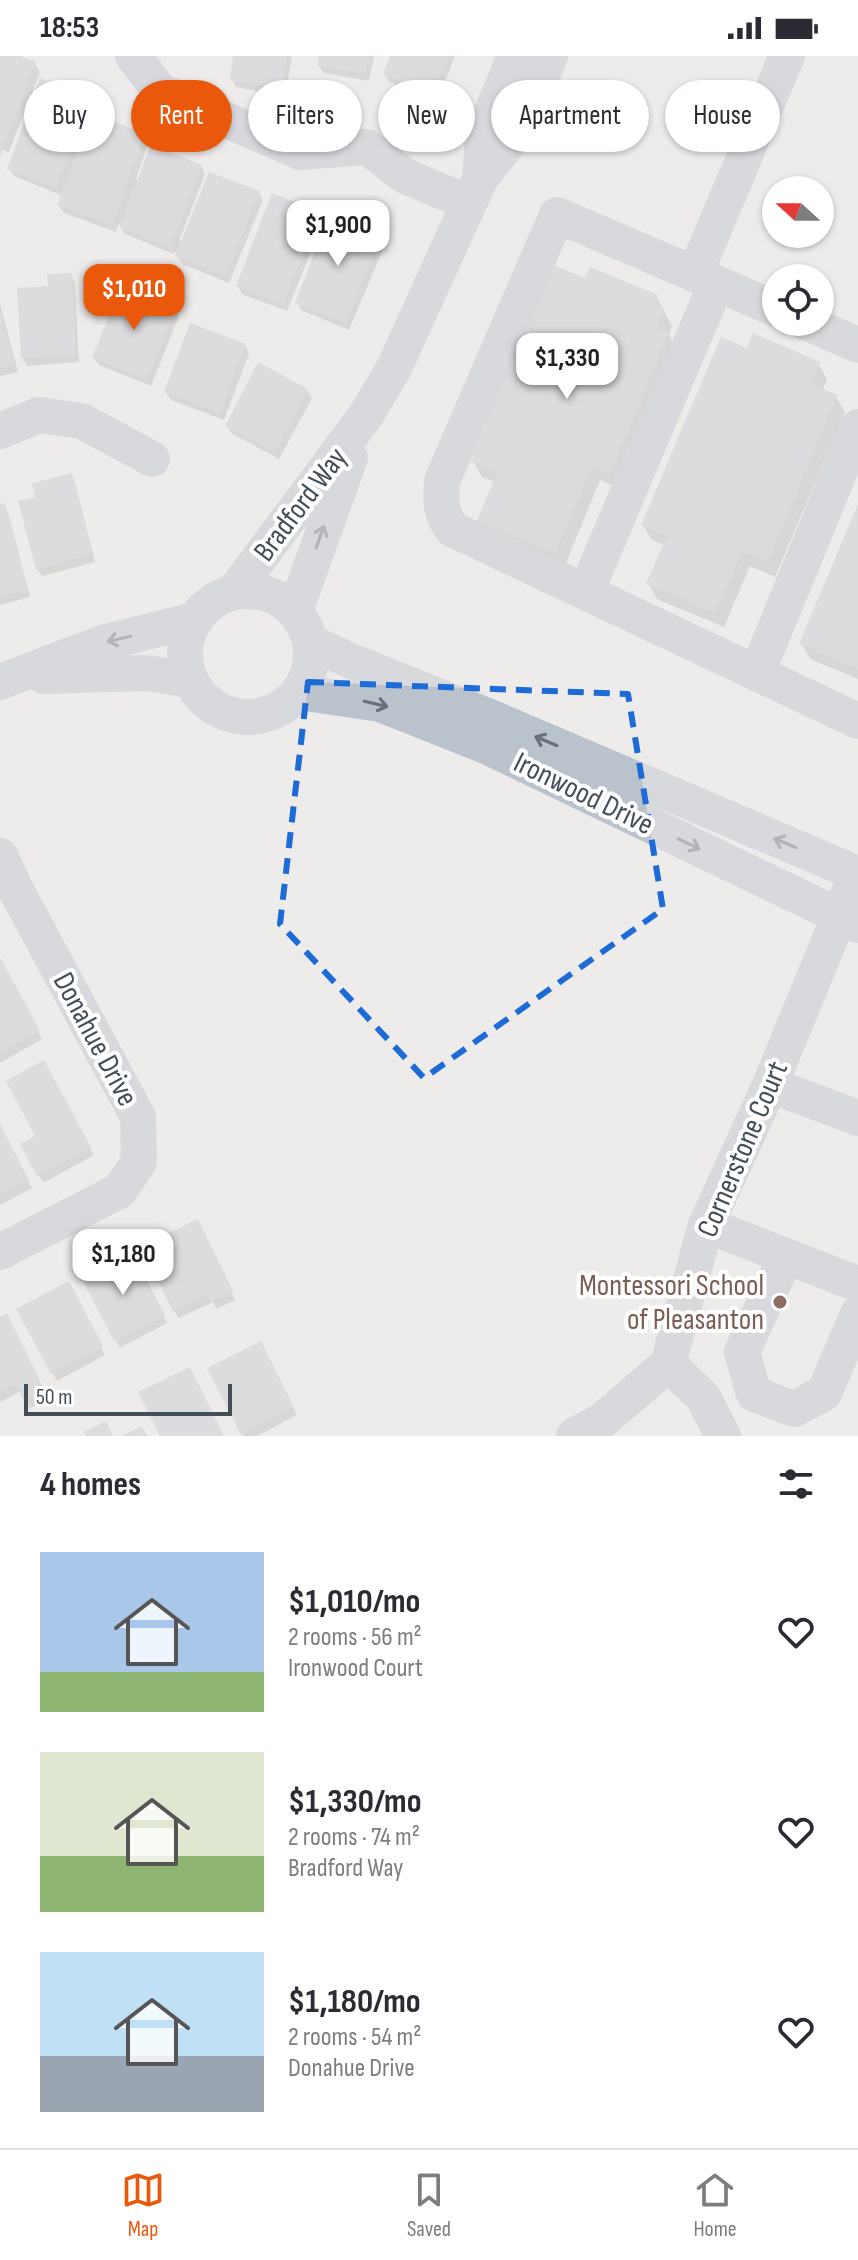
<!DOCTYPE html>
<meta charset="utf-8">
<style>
body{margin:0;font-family:"Sofia Sans Condensed",sans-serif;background:#f2f2f3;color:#2b2b33;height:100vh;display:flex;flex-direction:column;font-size:30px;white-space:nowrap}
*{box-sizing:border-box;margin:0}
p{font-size:26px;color:#7c7c81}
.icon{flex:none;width:44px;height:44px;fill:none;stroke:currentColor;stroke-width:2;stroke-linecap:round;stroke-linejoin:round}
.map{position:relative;height:1380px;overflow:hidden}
.details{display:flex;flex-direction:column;background:#fff;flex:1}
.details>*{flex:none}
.banner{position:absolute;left:24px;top:24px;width:810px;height:72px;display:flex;gap:16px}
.needle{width:52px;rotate:291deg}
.buttons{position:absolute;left:762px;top:120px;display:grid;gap:16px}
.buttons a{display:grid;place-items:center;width:72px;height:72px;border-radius:50%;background:#fff;box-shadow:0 2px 6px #0004;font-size:40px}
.scale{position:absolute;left:24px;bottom:20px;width:208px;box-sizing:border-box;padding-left:8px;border:4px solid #444e58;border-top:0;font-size:22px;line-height:28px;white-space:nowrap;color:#444e58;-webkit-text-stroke:6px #fff;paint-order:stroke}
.price{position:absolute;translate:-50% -68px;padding:0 18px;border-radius:16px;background:#fff;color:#222;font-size:26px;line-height:52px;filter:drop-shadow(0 2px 4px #0008)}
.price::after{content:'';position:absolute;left:50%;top:48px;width:24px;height:18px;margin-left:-12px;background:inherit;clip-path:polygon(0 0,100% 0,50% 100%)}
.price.selected{background:#ea580c;color:#fff}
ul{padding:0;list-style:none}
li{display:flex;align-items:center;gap:24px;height:200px;padding:0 40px}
li span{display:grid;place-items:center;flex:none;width:224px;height:160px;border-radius:0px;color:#555}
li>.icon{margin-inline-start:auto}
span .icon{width:96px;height:96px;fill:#fffc;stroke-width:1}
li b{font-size:34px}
h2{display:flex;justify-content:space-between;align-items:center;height:96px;padding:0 40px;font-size:34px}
.tag{padding:0 28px;border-radius:36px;background:#fff;box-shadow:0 2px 6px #0004;font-size:28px;line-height:72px}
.tag.selected{background:#ea580c;color:#fff}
.status{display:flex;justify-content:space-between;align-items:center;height:56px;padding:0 40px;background:#fff;direction:ltr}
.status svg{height:22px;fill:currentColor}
.tab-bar{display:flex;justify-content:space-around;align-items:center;height:112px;border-top:2px solid #e1e1e2;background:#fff;font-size:22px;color:#7c7c81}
.tab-bar a{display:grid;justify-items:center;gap:4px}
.tab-bar .selected{color:#ea580c}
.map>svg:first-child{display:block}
.shadow{fill:#0003}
.building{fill:#c5c7ce}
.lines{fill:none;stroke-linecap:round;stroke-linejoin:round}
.minor{stroke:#bac3cb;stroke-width:36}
.oneway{stroke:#67717a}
.marked{fill:none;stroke:#1c6bd7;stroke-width:6;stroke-dasharray:16 10;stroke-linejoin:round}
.education-dot{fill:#8d6e63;stroke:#fff;stroke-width:3}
.labels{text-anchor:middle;stroke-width:8;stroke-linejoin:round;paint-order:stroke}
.street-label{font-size:30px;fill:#444e58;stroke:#fff}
.education-label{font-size:30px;fill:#785e54;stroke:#fff;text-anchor:end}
</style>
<div class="status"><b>18:53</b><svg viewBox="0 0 49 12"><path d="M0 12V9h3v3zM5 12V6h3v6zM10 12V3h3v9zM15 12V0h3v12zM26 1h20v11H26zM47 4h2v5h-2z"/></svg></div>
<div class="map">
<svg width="858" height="1380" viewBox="0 0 858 1380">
<rect width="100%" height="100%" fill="#eeebeb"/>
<g class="shadow">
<polygon points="0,0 15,0 35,8 40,16 9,96 0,93"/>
<polygon points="235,0 292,0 285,40 236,31 232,23"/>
<polygon points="321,0 374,0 369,25 324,17 319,10"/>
<polygon points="392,0 455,0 437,45 389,26 385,18"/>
<polygon points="90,45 94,52 92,59 144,80 148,88 136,123 139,124 201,110 205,118 179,185 183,186 259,137 263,144 229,227 182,208 175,196 174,198 125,178 119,167 116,176 64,157 59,149 63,140 14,120 9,112"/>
<polygon points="318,158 323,166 287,255 242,238 238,230"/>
<polygon points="380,180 385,188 349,274 301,254 297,246"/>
<polygon points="71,219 75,227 79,306 27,310 23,302 19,234 50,232"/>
<polygon points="586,225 656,240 672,270 669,279 677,293 619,432 600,424 564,512 488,480 480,465 495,426 482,421 473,405"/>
<polygon points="0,248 18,316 0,320"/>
<polygon points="174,252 179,260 151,330 99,309 94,302"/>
<polygon points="245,289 249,297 224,364 171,344 166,336"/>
<polygon points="748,294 818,307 827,323 822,335 836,341 845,356 775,521 750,510 724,571 657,543 648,527 665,489 652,484 643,469"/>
<polygon points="307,335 312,342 279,403 231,377 227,370"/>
<polygon points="71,419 75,427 95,506 42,520 37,512 38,442"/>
<polygon points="4,449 8,457 30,541 0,549 0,450"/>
<polygon points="858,453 858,623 810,603 802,588"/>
<polygon points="0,905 42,983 0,1007"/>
<polygon points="43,1007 94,1099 43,1127 22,1089 38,1080"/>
<polygon points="0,1071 32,1132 0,1149"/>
<polygon points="202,1173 235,1244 217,1253 213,1246 179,1262 174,1255"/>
<polygon points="131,1199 167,1267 120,1292 84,1224"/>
<polygon points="68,1228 105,1299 57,1325 19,1254"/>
<polygon points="0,1263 10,1268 48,1343 30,1352 21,1335 0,1346"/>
<polygon points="265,1295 297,1359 257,1380 244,1380 210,1313"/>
</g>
<g class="building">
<polygon points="0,0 20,0 36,6 0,101"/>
<polygon points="233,0 287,0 281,33 230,24"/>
<polygon points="319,0 369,0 365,18 317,10"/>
<polygon points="390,0 449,0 432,39 383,18"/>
<polygon points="40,22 91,43 56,132 7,113"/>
<polygon points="92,57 145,78 112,169 57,149"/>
<polygon points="151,89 202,109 170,192 119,171"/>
<polygon points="209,116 260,135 225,220 175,200"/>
<polygon points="272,137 320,156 283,249 236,230"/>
<polygon points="330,157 382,178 345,267 295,247"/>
<polygon points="553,209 585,222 590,211 658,239 654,249 665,253 658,271 669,276 610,418 592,410 555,497 477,465 497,416 471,405"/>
<polygon points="72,217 76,299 21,302 17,232 48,230 47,218"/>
<polygon points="121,229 176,251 147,324 92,302"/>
<polygon points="0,254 15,308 0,312"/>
<polygon points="190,267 246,288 220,357 164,336"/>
<polygon points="753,277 820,306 810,328 838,339 767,506 742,496 715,557 646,528 667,480 641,469 721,281 747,292"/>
<polygon points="258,306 308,333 275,396 225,370"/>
<polygon points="72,417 92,498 36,513 18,445 35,441 32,427"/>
<polygon points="5,447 28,533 0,541 0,448"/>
<polygon points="858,448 858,613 799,588"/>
<polygon points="0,901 40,975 0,997"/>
<polygon points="44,1004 91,1091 37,1120 20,1088 35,1080 6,1025"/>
<polygon points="0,1068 29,1124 0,1139"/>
<polygon points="198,1163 233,1235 211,1246 207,1239 173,1256 141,1190"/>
<polygon points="132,1196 165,1259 114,1285 82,1223"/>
<polygon points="69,1225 103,1290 51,1318 16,1253"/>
<polygon points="7,1257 45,1335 24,1345 16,1328 0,1336 0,1261"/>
<polygon points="261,1285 294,1351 241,1379 207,1312"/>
<polygon points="190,1311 224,1380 160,1380 138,1336"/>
<polygon points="106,1365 113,1380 86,1380 84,1376"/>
<polygon points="142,1370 147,1380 122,1380"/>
</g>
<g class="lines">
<g class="minor">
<polyline points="133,0 160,35 300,96 367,91 405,120 469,147"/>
<polyline points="480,123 483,78 515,0"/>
<polyline points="695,218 787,0"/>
<path d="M776,253L557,159L442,425C441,445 440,457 452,473L858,665"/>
<polyline points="805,266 858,289"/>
<polyline points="0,375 39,359 82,365 152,403"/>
<circle cx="248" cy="598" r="63"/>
<polyline points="234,536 366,359 394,312 480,123 523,68 550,0"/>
<polyline points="586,536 716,228"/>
<polyline points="295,555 350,402"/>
<polyline points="310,586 351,605 497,664 858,818"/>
<polyline points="757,617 858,371"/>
<polyline points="43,620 146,617 191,624"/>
<polyline points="0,626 102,587 195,564"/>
<polyline points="299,636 380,648 486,690 858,869"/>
<polyline points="0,800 16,834 138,1061 139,1106 119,1135 0,1196"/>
<polyline points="770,1029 858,1062"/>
<polyline points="706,1169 858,1228"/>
<polyline points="786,1200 742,1296 754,1338 794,1353 824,1337 858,1258"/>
<polyline points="668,1308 703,1341 723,1380"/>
<polyline points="574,1380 603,1364 668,1308 706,1169 770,1029 857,817"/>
</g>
</g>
<defs><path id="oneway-shaft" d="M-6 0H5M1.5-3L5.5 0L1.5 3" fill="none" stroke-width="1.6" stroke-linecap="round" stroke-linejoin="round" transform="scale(2)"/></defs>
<g class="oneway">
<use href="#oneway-shaft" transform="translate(320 481) rotate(-71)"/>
<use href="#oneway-shaft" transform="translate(119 583) rotate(167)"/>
<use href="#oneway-shaft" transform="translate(376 648) rotate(13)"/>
<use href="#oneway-shaft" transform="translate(546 685) rotate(-157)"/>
<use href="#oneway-shaft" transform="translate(785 787) rotate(-157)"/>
<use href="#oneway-shaft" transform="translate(689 788) rotate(26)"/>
</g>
<path d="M0 0H858V1380H0ZM308,626L628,638L663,853L424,1022L280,868Z" fill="#eeebeb" fill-opacity=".55" fill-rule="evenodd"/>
<path class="marked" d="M308,626L628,638L663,853L424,1022L280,868Z"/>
<circle class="education-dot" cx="780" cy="1246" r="8"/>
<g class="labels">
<g class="street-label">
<text transform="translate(300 448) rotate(-53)" y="10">Bradford Way</text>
<text transform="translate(584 737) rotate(26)" y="10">Ironwood Drive</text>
<text transform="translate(96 983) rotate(62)" y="10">Donahue Drive</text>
<text transform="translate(742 1093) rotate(-67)" y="10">Cornerstone Court</text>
</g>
<g class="education-label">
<text x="764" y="1239">Montessori School<tspan x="764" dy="34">of Pleasanton</tspan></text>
</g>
</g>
</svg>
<div class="buttons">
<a><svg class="needle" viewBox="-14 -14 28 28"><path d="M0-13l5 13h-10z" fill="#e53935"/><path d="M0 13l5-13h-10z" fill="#7c7c81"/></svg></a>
<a><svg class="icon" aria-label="locate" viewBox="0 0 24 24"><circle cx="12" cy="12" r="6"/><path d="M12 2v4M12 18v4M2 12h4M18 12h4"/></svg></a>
</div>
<div class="scale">50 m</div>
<b class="price" style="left:338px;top:212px">$1,900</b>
<b class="price selected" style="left:134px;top:276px">$1,010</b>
<b class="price" style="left:567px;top:345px">$1,330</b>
<b class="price" style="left:123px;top:1241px">$1,180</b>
<div class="banner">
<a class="tag">Buy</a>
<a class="tag selected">Rent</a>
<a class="tag">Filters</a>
<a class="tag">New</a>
<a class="tag">Apartment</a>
<a class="tag">House</a>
</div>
</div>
<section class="details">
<h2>4 homes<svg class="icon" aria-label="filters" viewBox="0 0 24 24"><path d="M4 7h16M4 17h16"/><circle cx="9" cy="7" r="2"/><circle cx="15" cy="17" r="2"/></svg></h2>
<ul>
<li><span style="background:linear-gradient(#a9c7e8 75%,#8fb573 0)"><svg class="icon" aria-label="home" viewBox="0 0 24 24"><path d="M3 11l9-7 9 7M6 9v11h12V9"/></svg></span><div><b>$1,010/mo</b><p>2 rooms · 56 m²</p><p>Ironwood Court</p></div><svg class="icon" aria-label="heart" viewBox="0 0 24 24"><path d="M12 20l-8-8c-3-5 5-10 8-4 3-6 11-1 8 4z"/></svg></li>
<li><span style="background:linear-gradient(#dfe7d0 65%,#8fb573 0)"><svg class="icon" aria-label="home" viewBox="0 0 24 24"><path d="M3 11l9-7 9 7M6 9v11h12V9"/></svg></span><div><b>$1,330/mo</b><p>2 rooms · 74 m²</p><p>Bradford Way</p></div><svg class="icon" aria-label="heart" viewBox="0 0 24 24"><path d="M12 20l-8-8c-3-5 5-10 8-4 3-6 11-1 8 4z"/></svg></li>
<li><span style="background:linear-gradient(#bfe0f5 65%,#9aa5b1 0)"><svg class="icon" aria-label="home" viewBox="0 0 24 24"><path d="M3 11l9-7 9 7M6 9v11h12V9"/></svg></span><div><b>$1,180/mo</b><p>2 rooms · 54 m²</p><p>Donahue Drive</p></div><svg class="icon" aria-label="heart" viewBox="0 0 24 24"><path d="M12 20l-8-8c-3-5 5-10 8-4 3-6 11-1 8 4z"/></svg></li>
</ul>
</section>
<nav class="tab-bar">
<a class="selected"><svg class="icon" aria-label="map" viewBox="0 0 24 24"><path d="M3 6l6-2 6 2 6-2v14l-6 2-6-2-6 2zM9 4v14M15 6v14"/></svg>Map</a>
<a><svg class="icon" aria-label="saved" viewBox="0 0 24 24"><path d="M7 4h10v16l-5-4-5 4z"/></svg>Saved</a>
<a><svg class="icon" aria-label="home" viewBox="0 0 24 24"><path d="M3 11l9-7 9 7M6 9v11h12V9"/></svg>Home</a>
</nav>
